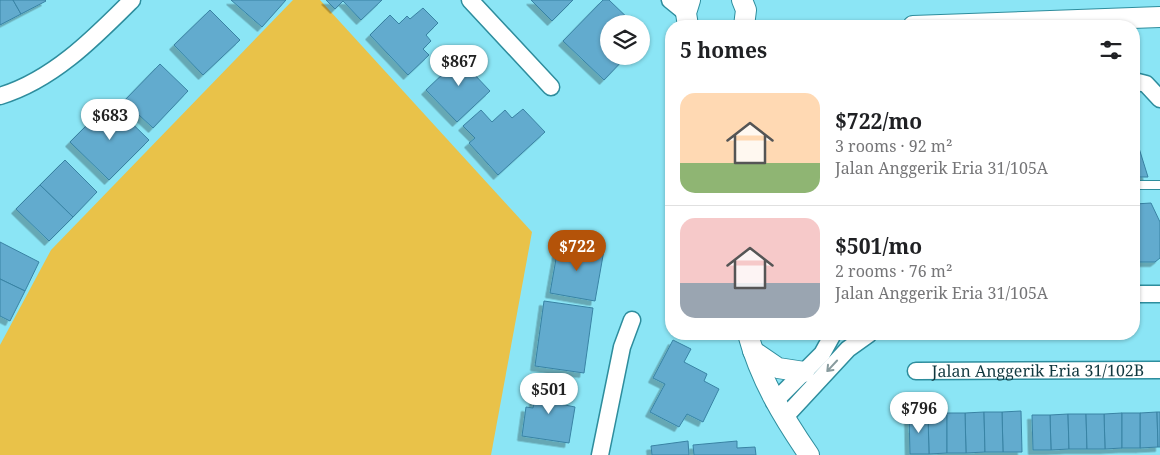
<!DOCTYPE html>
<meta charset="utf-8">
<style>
body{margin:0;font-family:"Noto Serif",serif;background:#f6f6f6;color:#202124;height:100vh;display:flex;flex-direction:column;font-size:19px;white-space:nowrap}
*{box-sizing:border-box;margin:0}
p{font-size:16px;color:#757577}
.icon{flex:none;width:28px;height:28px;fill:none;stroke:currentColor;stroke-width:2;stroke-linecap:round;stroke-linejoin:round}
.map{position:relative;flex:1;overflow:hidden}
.drawer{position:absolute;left:665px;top:20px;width:475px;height:320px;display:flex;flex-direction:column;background:#fff;border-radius:20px;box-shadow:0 1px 4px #0004}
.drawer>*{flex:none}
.tools{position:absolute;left:600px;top:15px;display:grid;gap:10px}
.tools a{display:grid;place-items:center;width:50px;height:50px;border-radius:50%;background:#fff;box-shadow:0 1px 4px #0004;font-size:25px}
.price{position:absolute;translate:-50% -42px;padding:0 11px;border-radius:18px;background:#fff;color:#222;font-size:16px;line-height:32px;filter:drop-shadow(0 1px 2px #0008)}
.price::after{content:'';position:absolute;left:50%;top:30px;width:15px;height:11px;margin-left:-8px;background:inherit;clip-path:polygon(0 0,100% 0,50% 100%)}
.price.active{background:#b45309;color:#fff}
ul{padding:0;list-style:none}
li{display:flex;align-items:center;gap:15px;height:125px;padding:0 15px}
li+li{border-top:1px solid #e0e0e0}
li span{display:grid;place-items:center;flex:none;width:140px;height:100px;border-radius:15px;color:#555}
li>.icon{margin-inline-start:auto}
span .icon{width:60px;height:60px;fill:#fffc;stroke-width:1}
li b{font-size:21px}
h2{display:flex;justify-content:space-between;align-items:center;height:60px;padding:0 15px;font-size:21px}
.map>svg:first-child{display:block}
.green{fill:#e9c249}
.building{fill:#62abce;stroke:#3983a4;filter:url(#shadow)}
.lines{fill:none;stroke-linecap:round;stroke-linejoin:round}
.service-casing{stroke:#2e8d9d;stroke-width:10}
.minor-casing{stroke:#2e8d9d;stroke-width:19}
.tertiary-casing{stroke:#2e8d9d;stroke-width:22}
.service{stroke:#fff;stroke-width:8}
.minor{stroke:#fff;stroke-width:16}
.tertiary{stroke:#fff;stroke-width:20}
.oneway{stroke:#889b9e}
.labels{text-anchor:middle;stroke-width:5;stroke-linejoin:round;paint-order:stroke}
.street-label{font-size:16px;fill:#10373e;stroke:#e8f9fc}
</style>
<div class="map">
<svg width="1160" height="455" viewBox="0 0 1160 455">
<defs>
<filter id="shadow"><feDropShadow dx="-4.5" dy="4.5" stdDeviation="0" flood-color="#0004"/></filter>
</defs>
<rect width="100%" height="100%" fill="#8be5f5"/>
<polygon class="green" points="293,0 320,0 532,232 491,455 0,455 0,345 51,250"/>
<g class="building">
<polygon points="0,0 13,0 21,14 0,25"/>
<polygon points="13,0 45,0 46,1 21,14"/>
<polygon points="231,0 286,0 262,27"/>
<polygon points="326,0 382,0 361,20 343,1 335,9"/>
<polygon points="531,0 573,0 552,21"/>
<polygon points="603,0 609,0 634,24 609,24 609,56 627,56 604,80 563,41"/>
<polygon points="423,8 438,23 426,35 431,41 423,49 429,55 408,75 370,35 390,15 399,24 407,16 410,19"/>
<polygon points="210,10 240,40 203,75 174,45"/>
<polygon points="468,50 482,64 473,73 490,91 457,122 426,90"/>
<polygon points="160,64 188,91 153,128 124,101"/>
<polygon points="110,102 149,140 109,180 70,142"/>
<polygon points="523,109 545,132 498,175 469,143 475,138 463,126 481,110 492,122 505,110 512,118"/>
<polygon points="1134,132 1148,177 1134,177"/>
<polygon points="65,160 97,192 73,217 40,185"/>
<polygon points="40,185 73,217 49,241 16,209"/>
<polygon points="1151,203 1160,222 1160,258 1155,262 1135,262 1135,204"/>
<polygon points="1134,204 1135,262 1134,262"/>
<polygon points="0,242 39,262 25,291 0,279"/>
<polygon points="559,242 604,250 595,301 550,293"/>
<polygon points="0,279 25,291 10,321 0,316"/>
<polygon points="544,301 593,308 584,373 535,366"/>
<polygon points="673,340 691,349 684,362 707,374 704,381 719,389 703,422 687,414 679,427 650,412 665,384 653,378"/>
<polygon points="537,381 563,385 560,404 575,407 569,443 522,436 526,407 533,408"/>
<polygon points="1021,411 1022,452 1003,452 1002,412"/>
<polygon points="984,412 985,452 966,453 965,413"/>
<polygon points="984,412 1002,412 1003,452 985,452"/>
<polygon points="1157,412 1158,447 1140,448 1140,413"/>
<polygon points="1157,412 1160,412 1160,447 1158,447"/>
<polygon points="947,413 947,453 929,454 928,414"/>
<polygon points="947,413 965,413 966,453 947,453"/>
<polygon points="1122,413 1122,448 1105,449 1104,414"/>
<rect x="1122" y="413" width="18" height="35"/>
<polygon points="909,414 928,414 929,454 910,454"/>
<polygon points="1068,414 1069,449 1051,450 1050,415"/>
<polygon points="1068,414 1086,414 1087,449 1069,449"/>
<polygon points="1086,414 1104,414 1105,449 1087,449"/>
<polygon points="1032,415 1050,415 1051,450 1033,450"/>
<polygon points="688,441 689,455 652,455 651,446"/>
<polygon points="737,441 737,448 755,447 756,455 694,455 693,445"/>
</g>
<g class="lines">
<defs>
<polyline id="service" points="1134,185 1160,185"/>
<g id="minor">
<polyline points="470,0 551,87"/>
<polyline points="670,0 686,13"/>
<polyline points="1134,81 1146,84 1160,99"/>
<path d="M0,96C53,80 94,38 132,0"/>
<polyline points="1134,294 1160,294"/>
<path id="s1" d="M916,371L1160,370"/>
<polyline points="774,402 822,354 833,334"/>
<polyline points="784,418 848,349 869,334"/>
<polyline points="600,455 622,347 632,320"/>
</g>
<g id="tertiary">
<polyline points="742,0 746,10 744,26"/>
<polyline points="688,26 686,13 690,0"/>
<polyline points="913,26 1160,17"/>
<path d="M748,334C760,379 783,417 809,455"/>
<polyline points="753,351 778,368 804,372"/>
</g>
</defs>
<use href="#service" class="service-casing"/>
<use href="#minor" class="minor-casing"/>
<use href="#tertiary" class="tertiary-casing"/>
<use href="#service" class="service"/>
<use href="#minor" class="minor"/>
<use href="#tertiary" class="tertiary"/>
</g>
<defs><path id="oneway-shaft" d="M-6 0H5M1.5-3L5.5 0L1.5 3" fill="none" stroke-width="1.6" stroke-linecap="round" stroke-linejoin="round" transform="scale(1.25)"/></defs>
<use class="oneway" href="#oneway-shaft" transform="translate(832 366) rotate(133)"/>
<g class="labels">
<g class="street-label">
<text dy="6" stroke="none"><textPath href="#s1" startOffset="122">Jalan Anggerik Eria 31/102B</textPath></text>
</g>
</g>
</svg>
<div class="tools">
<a><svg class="icon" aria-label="layers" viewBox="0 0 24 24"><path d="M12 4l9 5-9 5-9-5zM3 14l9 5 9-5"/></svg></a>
</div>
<b class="price" style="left:459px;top:87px">$867</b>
<b class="price" style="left:110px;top:141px">$683</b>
<b class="price active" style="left:577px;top:272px">$722</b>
<b class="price" style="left:549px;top:415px">$501</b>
<b class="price" style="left:919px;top:434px">$796</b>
<section class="drawer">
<h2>5 homes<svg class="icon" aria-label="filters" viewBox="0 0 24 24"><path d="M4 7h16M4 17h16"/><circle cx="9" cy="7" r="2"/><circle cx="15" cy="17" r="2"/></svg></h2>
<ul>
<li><span style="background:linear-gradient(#ffd9b3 70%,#8fb573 0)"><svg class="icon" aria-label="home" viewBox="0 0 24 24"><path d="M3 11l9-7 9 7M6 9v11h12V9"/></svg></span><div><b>$722/mo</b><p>3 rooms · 92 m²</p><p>Jalan Anggerik Eria 31/105A</p></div></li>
<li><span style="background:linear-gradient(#f6c9c9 65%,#9aa5b1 0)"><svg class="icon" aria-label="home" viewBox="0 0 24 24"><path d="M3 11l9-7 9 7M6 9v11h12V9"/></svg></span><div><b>$501/mo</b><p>2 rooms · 76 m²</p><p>Jalan Anggerik Eria 31/105A</p></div></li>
</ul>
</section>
</div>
